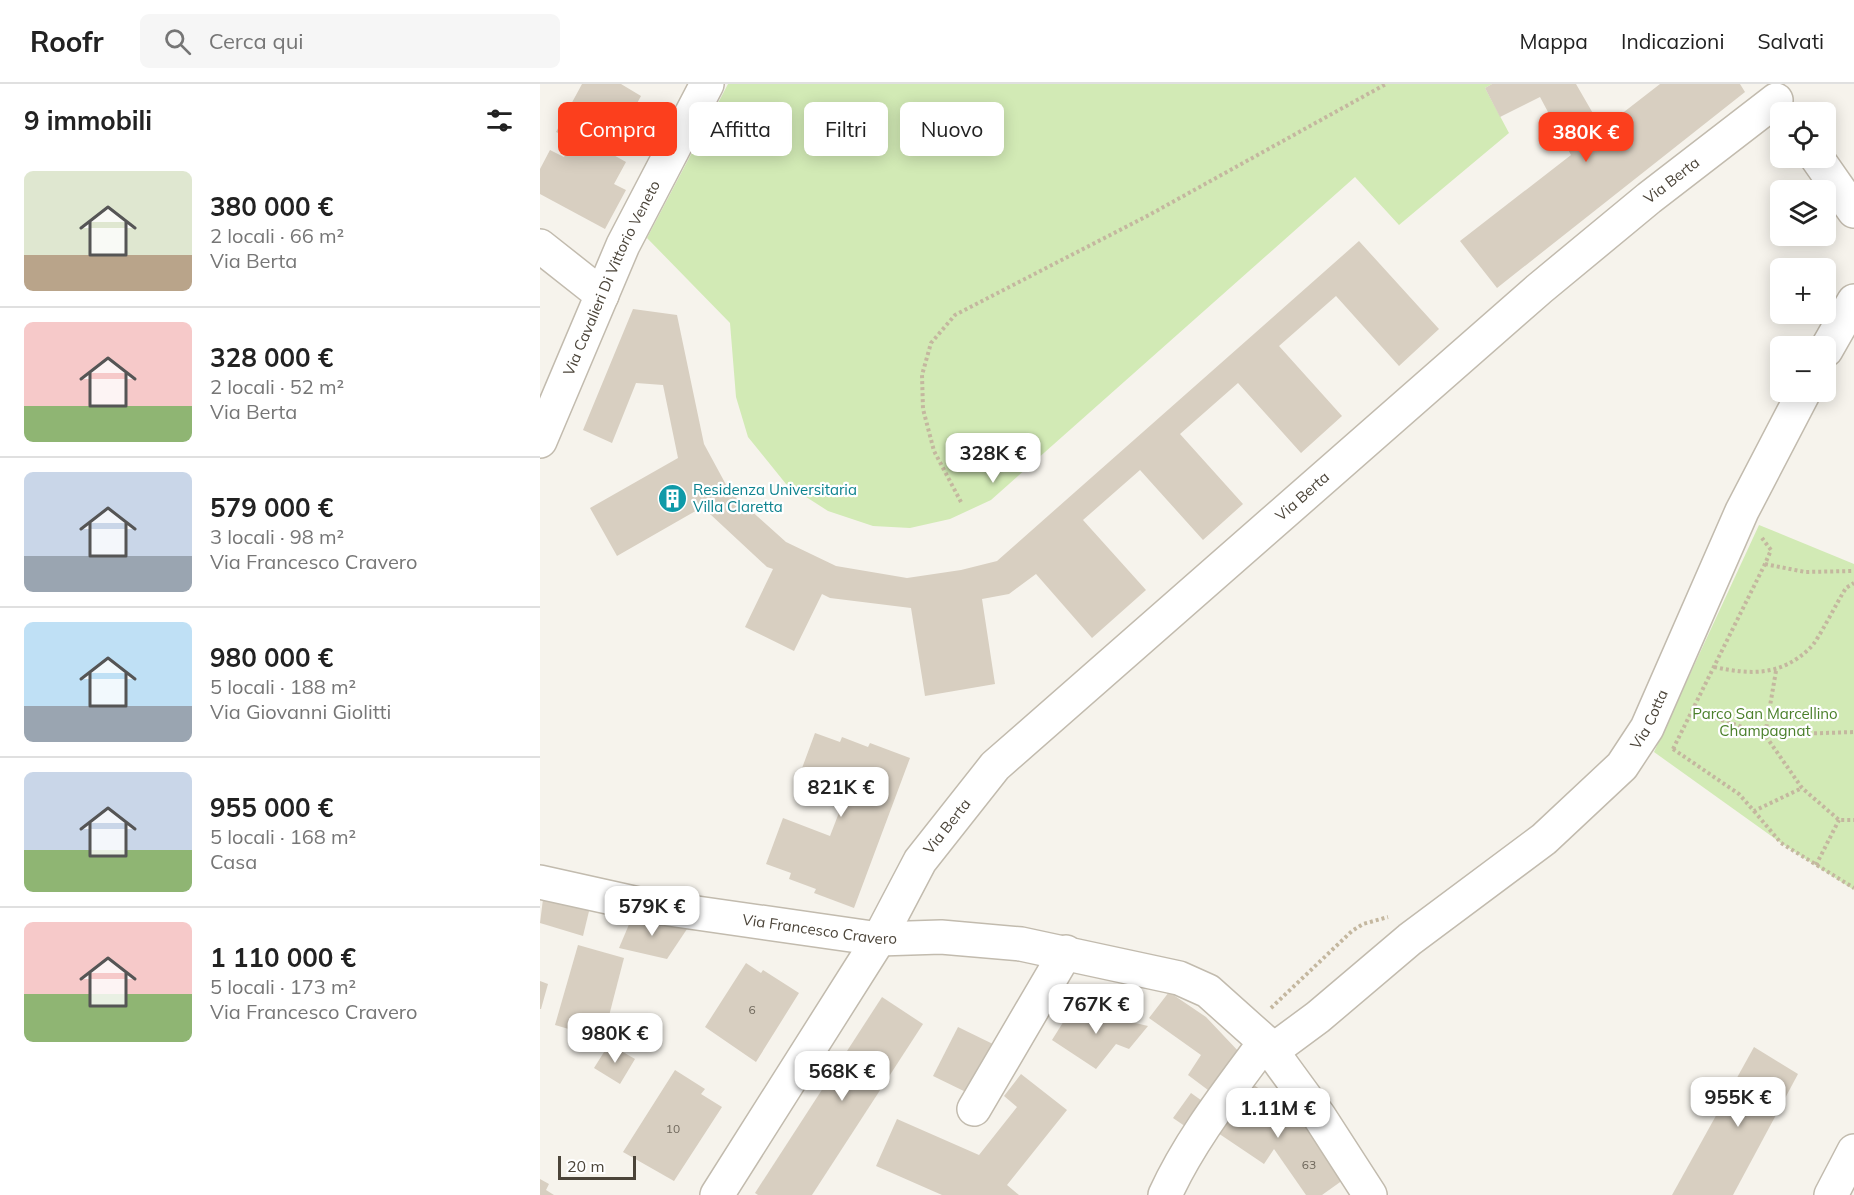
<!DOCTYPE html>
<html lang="it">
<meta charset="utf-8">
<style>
body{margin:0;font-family:Mulish,sans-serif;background:#f6f6f6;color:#222;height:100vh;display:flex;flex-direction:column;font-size:22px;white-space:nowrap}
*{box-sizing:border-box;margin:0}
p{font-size:20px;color:#767676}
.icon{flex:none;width:33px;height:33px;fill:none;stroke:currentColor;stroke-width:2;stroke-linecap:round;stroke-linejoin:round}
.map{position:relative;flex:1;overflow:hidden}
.drawer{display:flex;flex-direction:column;background:#fff;width:540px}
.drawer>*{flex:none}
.guide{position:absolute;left:18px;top:18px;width:570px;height:54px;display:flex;gap:12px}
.tools{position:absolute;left:1230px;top:18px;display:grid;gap:12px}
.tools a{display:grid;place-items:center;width:66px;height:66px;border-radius:9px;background:#fff;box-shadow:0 3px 15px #0003;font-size:30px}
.scale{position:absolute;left:18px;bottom:15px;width:78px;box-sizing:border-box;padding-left:6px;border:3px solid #4b4439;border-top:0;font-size:16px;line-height:21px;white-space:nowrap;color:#4b4439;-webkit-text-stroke:4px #fff;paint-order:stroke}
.price{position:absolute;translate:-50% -51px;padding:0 14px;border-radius:12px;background:#fff;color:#222;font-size:20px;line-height:39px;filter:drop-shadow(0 2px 3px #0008)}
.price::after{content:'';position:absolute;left:50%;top:36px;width:18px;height:14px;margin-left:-9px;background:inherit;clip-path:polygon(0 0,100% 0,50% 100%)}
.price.on{background:#fc3f1d;color:#fff}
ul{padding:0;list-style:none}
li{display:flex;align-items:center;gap:18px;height:150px;padding:0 24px}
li+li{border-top:2px solid #e0e0e0}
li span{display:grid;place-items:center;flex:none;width:168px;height:120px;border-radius:9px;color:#555}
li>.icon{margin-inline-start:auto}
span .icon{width:72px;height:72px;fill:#fffc;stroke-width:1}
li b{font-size:26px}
h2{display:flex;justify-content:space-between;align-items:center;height:72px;padding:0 24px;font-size:26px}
.pill{padding:0 21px;border-radius:9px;background:#fff;box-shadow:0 3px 15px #0003;font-size:21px;line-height:54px}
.pill.on{background:#fc3f1d;color:#fff}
header{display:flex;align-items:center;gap:36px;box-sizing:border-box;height:84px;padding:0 30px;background:#fff;border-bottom:2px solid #e0e0e0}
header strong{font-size:28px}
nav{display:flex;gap:33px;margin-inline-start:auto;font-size:21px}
.search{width:420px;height:54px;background:#f6f6f6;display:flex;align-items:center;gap:15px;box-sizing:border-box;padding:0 21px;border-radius:9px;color:#767676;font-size:22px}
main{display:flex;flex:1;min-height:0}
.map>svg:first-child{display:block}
.green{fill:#d2eab5}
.building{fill:#d8cfc1}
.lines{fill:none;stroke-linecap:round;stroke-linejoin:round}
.minor-casing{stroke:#c2bbae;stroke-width:36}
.path{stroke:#c4b79f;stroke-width:4;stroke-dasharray:3 3;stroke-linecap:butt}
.minor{stroke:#fff;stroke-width:33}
.labels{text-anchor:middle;stroke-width:4.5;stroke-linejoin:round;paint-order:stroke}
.number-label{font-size:12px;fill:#6e675b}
.street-label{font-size:15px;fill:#4b4439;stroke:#fff}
.culture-label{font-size:15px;fill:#0d838f;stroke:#fff;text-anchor:start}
.park-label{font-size:15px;fill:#4a7f2a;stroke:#fff}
</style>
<header>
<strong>Roofr</strong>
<div class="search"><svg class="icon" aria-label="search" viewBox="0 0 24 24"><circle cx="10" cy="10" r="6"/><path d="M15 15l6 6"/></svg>Cerca qui</div>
<nav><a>Mappa</a><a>Indicazioni</a><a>Salvati</a></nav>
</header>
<main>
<section class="drawer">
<h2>9 immobili<svg class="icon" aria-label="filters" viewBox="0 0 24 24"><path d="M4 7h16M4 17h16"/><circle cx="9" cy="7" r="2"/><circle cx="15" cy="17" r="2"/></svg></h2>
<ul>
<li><span style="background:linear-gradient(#dfe7d0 70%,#b9a48a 0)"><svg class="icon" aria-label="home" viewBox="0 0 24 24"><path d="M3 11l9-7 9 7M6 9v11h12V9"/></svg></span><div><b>380 000 €</b><p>2 locali · 66 m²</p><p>Via Berta</p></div></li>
<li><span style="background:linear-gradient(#f6c9c9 70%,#8fb573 0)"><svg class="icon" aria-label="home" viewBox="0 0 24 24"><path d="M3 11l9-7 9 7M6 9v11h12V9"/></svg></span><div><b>328 000 €</b><p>2 locali · 52 m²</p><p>Via Berta</p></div></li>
<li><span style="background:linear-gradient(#c9d6e8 70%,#9aa5b1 0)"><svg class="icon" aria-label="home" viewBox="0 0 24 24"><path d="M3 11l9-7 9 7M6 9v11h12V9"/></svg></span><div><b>579 000 €</b><p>3 locali · 98 m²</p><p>Via Francesco Cravero</p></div></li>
<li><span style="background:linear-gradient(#bfe0f5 70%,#9aa5b1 0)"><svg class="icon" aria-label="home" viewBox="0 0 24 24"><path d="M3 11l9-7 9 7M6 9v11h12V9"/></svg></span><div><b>980 000 €</b><p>5 locali · 188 m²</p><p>Via Giovanni Giolitti</p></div></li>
<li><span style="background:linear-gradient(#c9d6e8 65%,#8fb573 0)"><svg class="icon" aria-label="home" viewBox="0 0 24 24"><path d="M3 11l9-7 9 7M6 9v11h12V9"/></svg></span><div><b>955 000 €</b><p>5 locali · 168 m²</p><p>Casa</p></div></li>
<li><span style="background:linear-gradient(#f6c9c9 60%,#8fb573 0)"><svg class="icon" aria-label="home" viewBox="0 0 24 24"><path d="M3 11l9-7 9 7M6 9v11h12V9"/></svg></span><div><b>1 110 000 €</b><p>5 locali · 173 m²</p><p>Via Francesco Cravero</p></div></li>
</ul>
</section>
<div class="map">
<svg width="1314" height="1111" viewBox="0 0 1314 1111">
<rect width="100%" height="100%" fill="#f6f3ec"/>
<g class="green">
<polygon points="188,0 952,0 945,4 969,49 859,141 815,93 451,416 410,435 370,444 333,442 288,427 246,400 208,353 196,313 190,239 107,154"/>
<polygon points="1219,441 1314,480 1314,806 1241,759 1114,668"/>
</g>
<g class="building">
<polygon points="42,0 81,0 101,12 70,69 86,78 74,100 86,106 65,145 0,110 0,85 10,66 24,73 33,56 16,48"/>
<polygon points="952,0 1036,0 1062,45 1120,0 1200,0 1205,8 957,204 920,157 1031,71 1000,13 960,33 945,4"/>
<polygon points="819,157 899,245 859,282 796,212 739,262 802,332 761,369 698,299 640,350 703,420 663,456 600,386 543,436 606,506 552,554 496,490 469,510 442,515 455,600 385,612 371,524 290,514 282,510 254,567 205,543 233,485 227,483 170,430 166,421 77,472 50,424 138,374 123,301 96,299 72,359 43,346 93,225 137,231 164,360 190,408 246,458 296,482 367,494 421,486 457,477"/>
<polygon points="275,649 300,658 302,653 328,663 330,659 370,674 314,824 274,809 276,805 249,795 251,789 226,780 243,734 290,752 305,713 258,695"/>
<polygon points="3,815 50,823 43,852 0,839"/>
<polygon points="93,831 149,842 127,875 79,864"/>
<polygon points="38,861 84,874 63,955 15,941"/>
<polygon points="206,879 221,889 223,886 259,909 216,978 165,943"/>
<polygon points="0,897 8,900 1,925 0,925"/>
<polygon points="629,908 666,933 700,969 672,1009 648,991 661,971 609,934"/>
<polygon points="342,913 383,940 272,1111 218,1111 215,1109"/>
<polygon points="532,924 608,942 589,965 576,960 556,985 512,956"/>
<polygon points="418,943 457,962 432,1011 393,992"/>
<polygon points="69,960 95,975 80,1000 54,984"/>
<polygon points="1214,963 1258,990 1193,1111 1132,1111"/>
<polygon points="135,986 165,1005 161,1010 182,1023 134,1097 83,1068"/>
<polygon points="481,990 527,1026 467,1101 479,1111 402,1111 336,1082 357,1035 439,1071 477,1023 464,1012"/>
<polygon points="708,997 757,1030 803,1096 782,1111 766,1111 734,1065 724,1080 675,1047"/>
<polygon points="651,1009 672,1024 655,1049 633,1034"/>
<polygon points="0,1095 9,1100 6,1106 14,1111 0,1111"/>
</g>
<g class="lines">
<defs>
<g id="minor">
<polyline points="1277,74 1314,127"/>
<polyline points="0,162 62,211"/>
<polyline points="1286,266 1314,217"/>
<path id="s1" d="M0,357L83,161L167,0"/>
<path id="s2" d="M0,798L108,822L339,855L401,853L481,860L639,894L668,907L725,958L779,1032L830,1111"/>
<path id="s3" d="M732,967L778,933L870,855L1004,755L1082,682L1107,644L1202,427L1264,308"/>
<polyline points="434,1025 526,868"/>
<path id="s4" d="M177,1111L339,855L380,777L455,682L999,205L1109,114L1236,16"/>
<path d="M625,1111C650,1056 689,1007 725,958"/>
<polyline points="1291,1111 1314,1067"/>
</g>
</defs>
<use href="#minor" class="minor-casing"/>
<g class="path">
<polyline points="421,418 394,367 383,325 382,291 391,259 415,231 609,131 846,0"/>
<polyline points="1225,480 1265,488 1314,487"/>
<path d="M1174,583C1211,591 1241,592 1270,564C1278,557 1298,516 1306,504L1314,499"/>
<polyline points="1236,587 1225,651 1314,648"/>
<polyline points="1153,626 1225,651 1262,704 1299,736 1314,736"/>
<polyline points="1133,665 1225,480 1231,466 1222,454"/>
<polyline points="1133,665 1199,710 1214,727 1262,704"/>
<polyline points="1214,727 1241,759 1314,804"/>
<polyline points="1276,781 1299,736"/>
<polyline points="731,924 812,847 823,840 848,833"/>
</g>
<use href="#minor" class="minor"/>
</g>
<defs>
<symbol id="building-disc" viewBox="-11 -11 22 22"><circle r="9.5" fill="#0f9aa8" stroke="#fff"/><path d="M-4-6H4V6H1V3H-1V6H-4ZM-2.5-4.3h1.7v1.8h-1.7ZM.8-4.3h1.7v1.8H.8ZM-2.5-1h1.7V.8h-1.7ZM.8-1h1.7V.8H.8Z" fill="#fff"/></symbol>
</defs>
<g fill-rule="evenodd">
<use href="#building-disc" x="116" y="398" width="33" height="33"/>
</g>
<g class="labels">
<g class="number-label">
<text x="212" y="930">6</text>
<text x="133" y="1049">10</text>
<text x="769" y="1085">63</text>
</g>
<g class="street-label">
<text dy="5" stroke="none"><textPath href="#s4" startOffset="1407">Via Berta</textPath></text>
<text dy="5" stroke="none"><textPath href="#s1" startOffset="178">Via Cavalieri Di Vittorio Veneto</textPath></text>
<text dy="5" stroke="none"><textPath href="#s4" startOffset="921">Via Berta</textPath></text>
<text dy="5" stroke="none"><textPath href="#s3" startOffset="506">Via Cotta</textPath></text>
<text dy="5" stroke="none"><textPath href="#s4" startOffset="435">Via Berta</textPath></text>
<text dy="5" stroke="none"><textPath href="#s2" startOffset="284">Via Francesco Cravero</textPath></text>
</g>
<g class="culture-label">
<text x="153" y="411">Residenza Universitaria<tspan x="153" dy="17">Villa Claretta</tspan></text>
</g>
<g class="park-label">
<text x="1225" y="635">Parco San Marcellino<tspan x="1225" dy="17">Champagnat</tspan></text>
</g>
</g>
</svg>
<div class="tools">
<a><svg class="icon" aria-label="locate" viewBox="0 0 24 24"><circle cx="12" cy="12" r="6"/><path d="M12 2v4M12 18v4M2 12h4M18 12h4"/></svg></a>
<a><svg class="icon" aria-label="layers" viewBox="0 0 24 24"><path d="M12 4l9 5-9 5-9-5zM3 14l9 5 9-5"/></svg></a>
<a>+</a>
<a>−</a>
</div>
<div class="scale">20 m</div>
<b class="price on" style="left:1046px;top:79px">380K €</b>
<b class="price" style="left:453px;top:400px">328K €</b>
<b class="price" style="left:301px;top:734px">821K €</b>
<b class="price" style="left:112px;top:853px">579K €</b>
<b class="price" style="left:556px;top:951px">767K €</b>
<b class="price" style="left:75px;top:980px">980K €</b>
<b class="price" style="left:302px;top:1018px">568K €</b>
<b class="price" style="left:1198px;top:1044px">955K €</b>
<b class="price" style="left:738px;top:1055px">1.11M €</b>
<div class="guide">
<a class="pill on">Compra</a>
<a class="pill">Affitta</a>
<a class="pill">Filtri</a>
<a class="pill">Nuovo</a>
</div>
</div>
</main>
